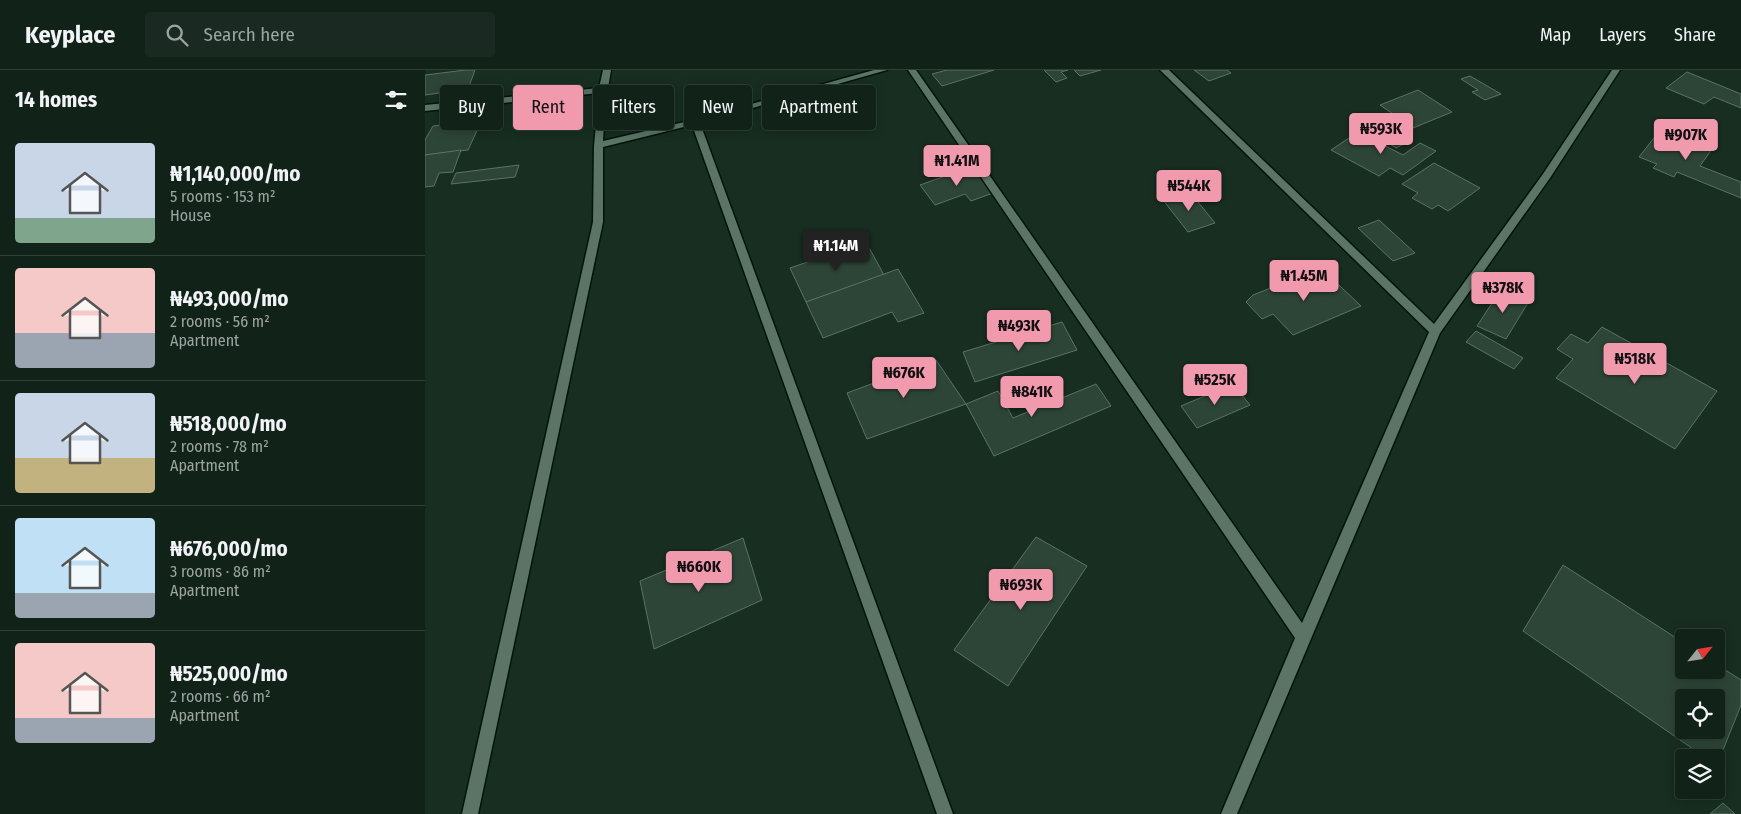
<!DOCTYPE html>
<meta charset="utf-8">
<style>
body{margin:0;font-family:"Fira Sans Condensed",sans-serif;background:#1a2a22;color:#f1f3f6;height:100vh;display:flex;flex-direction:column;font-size:19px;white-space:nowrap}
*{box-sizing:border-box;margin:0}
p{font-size:16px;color:#9ca4a2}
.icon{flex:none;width:28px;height:28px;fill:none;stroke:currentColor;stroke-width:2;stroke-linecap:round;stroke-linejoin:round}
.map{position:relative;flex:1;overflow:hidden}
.drawer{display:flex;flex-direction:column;background:#112219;width:425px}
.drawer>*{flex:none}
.banner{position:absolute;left:15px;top:15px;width:475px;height:45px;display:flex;gap:10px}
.needle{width:32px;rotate:60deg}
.fabs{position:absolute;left:1250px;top:559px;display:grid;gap:10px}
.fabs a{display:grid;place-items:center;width:50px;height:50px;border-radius:5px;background:#112219;box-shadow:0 2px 12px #0003,0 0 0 1px #303f38;font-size:25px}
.price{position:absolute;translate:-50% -42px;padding:0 11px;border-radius:5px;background:#f29aad;color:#111;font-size:16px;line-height:32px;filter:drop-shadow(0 1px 2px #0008)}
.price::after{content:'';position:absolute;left:50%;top:30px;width:15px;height:11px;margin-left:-8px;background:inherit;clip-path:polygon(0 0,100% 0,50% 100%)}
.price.on{background:#222;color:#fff}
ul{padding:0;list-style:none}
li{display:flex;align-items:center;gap:15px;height:125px;padding:0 15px}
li+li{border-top:1px solid #303f38}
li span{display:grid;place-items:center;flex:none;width:140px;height:100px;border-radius:5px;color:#555}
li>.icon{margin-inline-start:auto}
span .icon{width:60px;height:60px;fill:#fffc;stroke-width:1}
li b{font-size:21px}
h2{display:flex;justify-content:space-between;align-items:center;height:60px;padding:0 15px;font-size:21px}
.pill{padding:0 18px;border-radius:5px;background:#112219;box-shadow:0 2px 12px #0003,0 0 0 1px #303f38;font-size:18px;line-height:45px}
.pill.on{background:#f29aad;color:#111}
header{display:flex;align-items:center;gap:30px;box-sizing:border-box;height:70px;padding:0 25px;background:#112219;border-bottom:1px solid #303f38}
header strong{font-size:24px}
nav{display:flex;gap:28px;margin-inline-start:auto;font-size:18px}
.search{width:350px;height:45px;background:#1a2a22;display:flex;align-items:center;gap:12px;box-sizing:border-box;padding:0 18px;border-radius:5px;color:#9ca4a2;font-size:19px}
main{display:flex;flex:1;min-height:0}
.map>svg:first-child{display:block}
.building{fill:#2d4537;stroke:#5a7364;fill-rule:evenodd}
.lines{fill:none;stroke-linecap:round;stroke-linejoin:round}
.street-casing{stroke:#01160a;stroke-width:3}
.street{fill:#5b7465;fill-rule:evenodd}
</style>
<header>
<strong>Keyplace</strong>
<div class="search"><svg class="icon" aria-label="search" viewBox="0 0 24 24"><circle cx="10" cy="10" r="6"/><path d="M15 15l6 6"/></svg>Search here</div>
<nav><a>Map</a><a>Layers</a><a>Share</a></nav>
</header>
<main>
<section class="drawer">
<h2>14 homes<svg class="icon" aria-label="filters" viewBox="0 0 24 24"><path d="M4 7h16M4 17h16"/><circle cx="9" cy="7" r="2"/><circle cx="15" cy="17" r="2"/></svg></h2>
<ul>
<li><span style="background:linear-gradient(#c9d6e8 75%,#7fa58c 0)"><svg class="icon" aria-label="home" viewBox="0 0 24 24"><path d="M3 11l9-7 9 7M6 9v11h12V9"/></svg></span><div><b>₦1,140,000/mo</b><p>5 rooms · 153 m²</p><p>House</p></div></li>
<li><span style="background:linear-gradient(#f6c9c9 65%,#9aa5b1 0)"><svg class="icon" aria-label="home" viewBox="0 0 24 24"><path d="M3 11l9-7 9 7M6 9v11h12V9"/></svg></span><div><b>₦493,000/mo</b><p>2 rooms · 56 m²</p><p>Apartment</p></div></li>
<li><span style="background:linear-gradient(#c9d6e8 65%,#c2b280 0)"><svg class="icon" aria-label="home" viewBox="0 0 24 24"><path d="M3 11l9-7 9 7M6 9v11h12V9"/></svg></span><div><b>₦518,000/mo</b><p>2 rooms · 78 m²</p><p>Apartment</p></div></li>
<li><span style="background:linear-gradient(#bfe0f5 75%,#9aa5b1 0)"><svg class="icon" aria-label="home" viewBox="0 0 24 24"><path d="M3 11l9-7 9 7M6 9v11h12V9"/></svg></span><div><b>₦676,000/mo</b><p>3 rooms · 86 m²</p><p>Apartment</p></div></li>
<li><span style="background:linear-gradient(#f6c9c9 75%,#9aa5b1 0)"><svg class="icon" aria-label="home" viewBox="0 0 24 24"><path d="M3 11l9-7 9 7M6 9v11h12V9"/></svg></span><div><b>₦525,000/mo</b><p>2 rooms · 66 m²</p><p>Apartment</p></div></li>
</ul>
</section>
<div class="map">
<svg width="1316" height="744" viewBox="0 0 1316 744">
<rect width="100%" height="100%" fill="#172e21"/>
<g class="building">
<polygon points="41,0 50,0 43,19 0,25 0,5"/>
<polygon points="522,0 569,0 517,16 507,4"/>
<polygon points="619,0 643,0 636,2 642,8 631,12"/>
<polygon points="649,0 676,0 655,6"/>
<polygon points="769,0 802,0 806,3 784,11"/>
<polygon points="1262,2 1316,24 1316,38 1289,27 1279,34 1241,18"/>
<polygon points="1045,6 1076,24 1060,30 1047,22 1053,20 1036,9"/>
<polygon points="993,20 1027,42 988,58 955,35"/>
<polygon points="57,50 43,80 0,85 0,70 8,56"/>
<polygon points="969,59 987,70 971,78 953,66"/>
<polygon points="1236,59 1287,79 1275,96 1316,112 1316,128 1252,102 1249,107 1228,98 1232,94 1214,87"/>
<polygon points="933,62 978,85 995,73 1011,81 978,105 965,98 954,106 906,80"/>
<polygon points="36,80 28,102 14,103 9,116 0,117 0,85"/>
<polygon points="1009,93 1055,118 1023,141 1013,135 1007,139 987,128 993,123 977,114"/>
<polygon points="94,95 90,107 26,114 31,103"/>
<polygon points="546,97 568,123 546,131 540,124 510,135 495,115"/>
<polygon points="765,122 790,153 763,162 738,130"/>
<polygon points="954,150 990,183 968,191 933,158"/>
<polygon points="441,172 459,205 381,232 365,198"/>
<polygon points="896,198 936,236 868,265 848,244 837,249 821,232 828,225"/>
<polygon points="473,199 499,243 473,252 467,242 398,268 381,232"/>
<polygon points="1077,218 1104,231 1081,269 1052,256"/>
<polygon points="637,252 652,280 550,312 538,282"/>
<polygon points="1177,257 1292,321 1250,379 1131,308 1148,289 1132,279 1146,264 1163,273"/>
<polygon points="1051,261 1098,288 1089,299 1041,272"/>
<polygon points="511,290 541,334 442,369 422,323"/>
<polygon points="671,314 686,336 569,386 541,334 573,321 588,348"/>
<polygon points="808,314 825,335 772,358 756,336"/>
<polygon points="611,467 662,496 583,616 529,580"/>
<polygon points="318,468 337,530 229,579 215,511"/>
<path d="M1138,495L1259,573V600H1291V594L1316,610V635L1292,695L1291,688H1281L1098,561ZM1259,628H1291V660H1259Z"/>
<polygon points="1298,733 1310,744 1285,744"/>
</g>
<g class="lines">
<defs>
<g id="street">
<polygon points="178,0 186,0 180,37 178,71 268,50 449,0 462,0 275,53 528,744 512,744 267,55 178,77 178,152 53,744 37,744 168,152 169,76 174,23 0,41 0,35 174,18"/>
<polygon points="483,0 491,0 877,553 1004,262 735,0 744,0 1009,254 1118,104 1187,0 1195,0 1125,108 1015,263 812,744 796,744 870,568"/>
</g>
</defs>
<use href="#street" class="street-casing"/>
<use href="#street" class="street"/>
</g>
</svg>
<div class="fabs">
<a><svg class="needle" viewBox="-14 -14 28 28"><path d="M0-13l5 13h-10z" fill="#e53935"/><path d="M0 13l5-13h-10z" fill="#9ca4a2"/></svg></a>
<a><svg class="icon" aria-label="locate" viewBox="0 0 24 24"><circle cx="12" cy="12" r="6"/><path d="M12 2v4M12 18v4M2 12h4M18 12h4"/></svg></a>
<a><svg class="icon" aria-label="layers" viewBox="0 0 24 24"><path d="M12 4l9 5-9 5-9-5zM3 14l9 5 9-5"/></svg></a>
</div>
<b class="price" style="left:956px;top:85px">₦593K</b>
<b class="price" style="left:1261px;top:91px">₦907K</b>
<b class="price" style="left:532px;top:117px">₦1.41M</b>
<b class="price" style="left:764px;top:142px">₦544K</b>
<b class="price on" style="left:411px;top:202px">₦1.14M</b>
<b class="price" style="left:879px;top:232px">₦1.45M</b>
<b class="price" style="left:1078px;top:244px">₦378K</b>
<b class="price" style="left:594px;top:282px">₦493K</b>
<b class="price" style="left:1210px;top:315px">₦518K</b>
<b class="price" style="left:479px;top:329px">₦676K</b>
<b class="price" style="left:790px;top:336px">₦525K</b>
<b class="price" style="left:607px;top:348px">₦841K</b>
<b class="price" style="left:274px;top:523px">₦660K</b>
<b class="price" style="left:596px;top:541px">₦693K</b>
<div class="banner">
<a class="pill">Buy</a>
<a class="pill on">Rent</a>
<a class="pill">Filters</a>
<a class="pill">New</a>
<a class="pill">Apartment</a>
</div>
</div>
</main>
